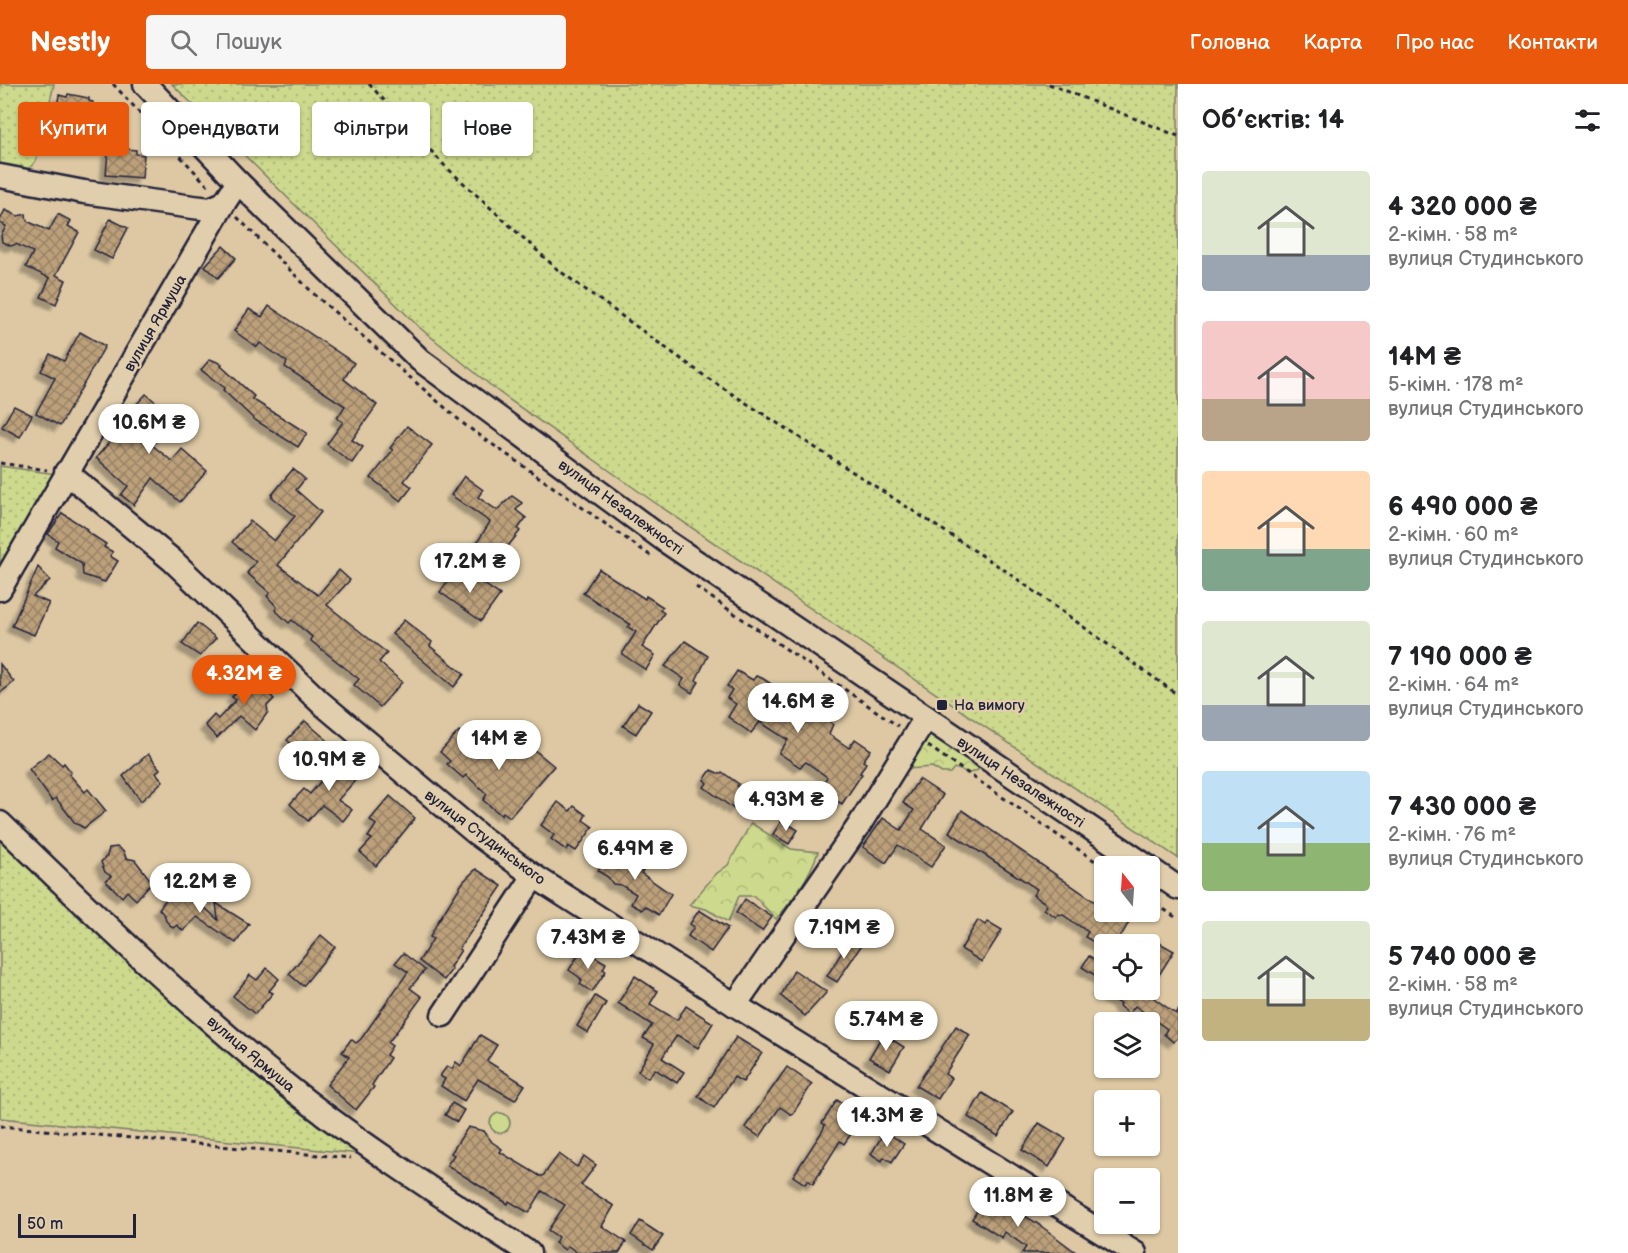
<!DOCTYPE html>
<html lang="uk">
<meta charset="utf-8">
<style>
body{margin:0;font-family:"Balsamiq Sans",sans-serif;background:#f6f6f6;color:#202124;height:100vh;display:flex;flex-direction:column;font-size:22px;white-space:nowrap}
*{box-sizing:border-box;margin:0}
p{font-size:20px;color:#757577}
.icon{flex:none;width:33px;height:33px;fill:none;stroke:currentColor;stroke-width:2;stroke-linecap:round;stroke-linejoin:round}
.map{position:relative;flex:1;overflow:hidden}
.sheet{display:flex;flex-direction:column;background:#fff;width:450px}
.sheet>*{flex:none}
.top-card{position:absolute;left:18px;top:18px;width:570px;height:54px;display:flex;gap:12px}
.needle{width:39px;rotate:343deg}
.controls{position:absolute;left:1094px;top:772px;display:grid;gap:12px}
.controls a{display:grid;place-items:center;width:66px;height:66px;border-radius:6px;background:#fff;box-shadow:0 2px 4px #0004;font-size:30px}
.scale{position:absolute;left:18px;bottom:15px;width:118px;box-sizing:border-box;padding-left:6px;border:3px solid #22223b;border-top:0;font-size:16px;line-height:21px;white-space:nowrap;color:#22223b;-webkit-text-stroke:4px #e1ceac;paint-order:stroke}
.price{position:absolute;translate:-50% -51px;padding:0 14px;border-radius:21px;background:#fff;color:#222;font-size:20px;line-height:39px;filter:drop-shadow(0 2px 3px #0008)}
.price::after{content:'';position:absolute;left:50%;top:36px;width:18px;height:14px;margin-left:-9px;background:inherit;clip-path:polygon(0 0,100% 0,50% 100%)}
.price.active{background:#ea580c;color:#fff}
ul{padding:0;list-style:none}
li{display:flex;align-items:center;gap:18px;height:150px;padding:0 24px}
li span{display:grid;place-items:center;flex:none;width:168px;height:120px;border-radius:6px;color:#555}
li>.icon{margin-inline-start:auto}
span .icon{width:72px;height:72px;fill:#fffc;stroke-width:1}
li b{font-size:26px}
h2{display:flex;justify-content:space-between;align-items:center;height:72px;padding:0 24px;font-size:26px}
.pill{padding:0 21px;border-radius:6px;background:#fff;box-shadow:0 2px 4px #0004;font-size:21px;line-height:54px}
.pill.active{background:#ea580c;color:#fff}
header{display:flex;align-items:center;gap:36px;box-sizing:border-box;height:84px;padding:0 30px;background:#ea580c;color:#fff}
header strong{font-size:28px}
nav{display:flex;gap:33px;margin-inline-start:auto;font-size:21px}
.search{width:420px;height:54px;background:#f6f6f6;display:flex;align-items:center;gap:15px;box-sizing:border-box;padding:0 21px;border-radius:6px;color:#757577;font-size:22px}
main{display:flex;flex:1;min-height:0}
.map>svg:first-child{display:block}
.grass{fill:#cdd98c;stroke:#787e64;stroke-width:1.5}
.forest{fill:url(#forest-crowns);stroke:#787e64;stroke-width:1.5}
.garden{fill:url(#garden-dots);stroke:#787e64;stroke-width:1.5}
.building{fill:url(#building-cross-hatch);stroke:#22223b;stroke-width:1.5;filter:url(#shadow)}
.lines{fill:none;stroke-linecap:round;stroke-linejoin:round}
.minor-casing{stroke:#22223b;stroke-width:27}
.path{stroke:#22223b;stroke-width:3;stroke-dasharray:4.5 4.5;stroke-linecap:butt}
.minor{stroke:#e1ceac;stroke-width:22}
.poi-dot{fill:#22223b;stroke:#e1ceac;stroke-width:2}
.labels{text-anchor:middle;stroke-width:4.5;stroke-linejoin:round;paint-order:stroke}
.street-label{font-size:15px;fill:#22223b;stroke:#e1ceac}
.poi-label{font-size:15px;fill:#22223b;stroke:#e1ceac;text-anchor:start}
</style>
<header>
<strong>Nestly</strong>
<div class="search"><svg class="icon" aria-label="search" viewBox="0 0 24 24"><circle cx="10" cy="10" r="6"/><path d="M15 15l6 6"/></svg>Пошук</div>
<nav><a>Головна</a><a>Карта</a><a>Про нас</a><a>Контакти</a></nav>
</header>
<main>
<div class="map">
<svg width="1178" height="1169" viewBox="0 0 1178 1169">
<defs>
<pattern id="forest-crowns" width="20" height="18" patternUnits="userSpaceOnUse" patternTransform="scale(1.5)"><rect width="20" height="18" fill="#cdd98c"/><path d="M2 6a3 3 0 1 1 6 0M12 15a3 3 0 1 1 6 0" fill="none" stroke="#b0ba7a"/></pattern>
<pattern id="garden-dots" width="8" height="8" patternUnits="userSpaceOnUse" patternTransform="scale(1.5)"><rect width="8" height="8" fill="#cdd98c"/><path d="M2 2h.1M6 6h.1" fill="none" stroke="#b0ba7a" stroke-width="1.8" stroke-linecap="round"/></pattern>
<pattern id="building-cross-hatch" width="8" height="8" patternUnits="userSpaceOnUse" patternTransform="scale(1.5)"><rect width="8" height="8" fill="#bca07a"/><path d="M0 0l8 8M0 8l8-8" fill="none" stroke="#988265"/></pattern>
<filter id="shadow"><feDropShadow dx="-5.5" dy="5.5" stdDeviation="1.5" flood-color="#0004"/></filter>
</defs>
<rect width="100%" height="100%" fill="#ddc8a3"/>
<filter id="ink" filterUnits="userSpaceOnUse"><feTurbulence type="fractalNoise" baseFrequency=".0167" numOctaves="2"/><feDisplacementMap in="SourceGraphic" scale="12" xChannelSelector="R" yChannelSelector="G"/><feConvolveMatrix kernelMatrix="1 2 1 2 8 2 1 2 1" color-interpolation-filters="sRGB"/></filter>
<g filter="url(#ink)">
<circle class="grass" cx="500" cy="1039" r="10"/>
<g class="forest">
<polygon points="924,648 935,651 977,679 978,686 970,689 954,684 950,689 942,689 932,683 908,685 907,682"/>
<path d="M751,739L791,765L818,768C809,794 795,814 776,835L754,812H739L728,838L706,825L689,821L716,790L728,781Z"/>
</g>
<g class="garden">
<polygon points="0,0 54,0 36,77 25,89 0,84"/>
<polygon points="172,0 1178,0 1178,774 651,416 500,309 420,244"/>
<polygon points="0,382 56,390 0,492"/>
<polygon points="0,744 371,1071 0,1034"/>
</g>
<g class="building">
<polygon points="68,10 89,14 89,17 93,18 90,35 81,33 75,53 61,50 63,40 54,39 59,11 67,13"/>
<polygon points="116,64 136,66 136,70 144,71 142,94 106,91 108,67 115,68"/>
<polygon points="5,126 18,132 26,130 27,137 49,147 58,130 71,137 68,142 79,148 56,191 66,196 56,220 41,213 50,194 26,183 33,168 16,160 11,162 2,158 1,152 6,142 0,139 0,136"/>
<polygon points="110,135 128,144 112,175 94,166"/>
<polygon points="223,162 236,174 218,194 205,182"/>
<polygon points="269,222 354,279 344,295 377,321 352,356 363,363 352,379 327,360 343,338 337,334 345,322 285,283 287,278 260,259 257,263 234,247 249,225 262,233"/>
<polygon points="80,248 105,262 60,342 36,329 55,294 41,287 50,270 64,277"/>
<polygon points="210,275 222,280 221,282 254,312 252,315 307,349 298,363 255,336 223,306 225,304 201,286"/>
<polygon points="146,310 176,335 152,361 172,377 182,365 207,387 180,418 153,394 134,421 121,411 128,402 96,374 124,341 120,338"/>
<polygon points="14,322 32,331 20,353 2,343"/>
<polygon points="407,342 432,361 404,397 412,403 401,417 371,394 393,366 390,364"/>
<polygon points="293,385 305,395 296,406 321,428 278,481 318,511 339,486 350,496 327,521 387,569 379,578 402,598 380,623 354,601 359,595 310,556 312,553 292,536 289,539 275,526 277,523 267,512 270,509 247,489 256,478 232,458 250,437 274,457 295,432 271,412"/>
<polygon points="464,392 483,406 478,413 497,426 512,412 522,419 516,426 526,434 518,445 520,447 497,476 476,460 490,438 451,411"/>
<polygon points="62,429 87,445 86,447 106,460 104,463 113,468 110,472 118,477 105,498 83,491 82,480 55,463 58,457 48,450"/>
<polygon points="458,482 500,511 481,537 440,508"/>
<polygon points="38,483 50,496 33,512 49,519 34,551 12,542"/>
<polygon points="599,485 645,515 646,512 663,523 660,526 664,529 642,563 655,571 646,586 622,570 636,548 628,543 630,540 583,509"/>
<polygon points="404,536 432,558 430,562 464,590 454,603 392,550"/>
<polygon points="197,539 216,554 200,572 182,560"/>
<polygon points="685,557 708,572 696,596 699,598 692,609 680,601 684,595 665,582"/>
<polygon points="0,580 14,598 0,609"/>
<polygon points="247,586 274,615 267,622 268,628 255,646 239,632 217,654 205,641 214,631 218,635 236,616 232,613 236,609 235,599"/>
<polygon points="737,587 753,596 756,592 762,594 782,607 779,612 806,630 812,631 815,627 833,640 829,650 849,664 855,655 871,666 863,677 866,679 860,689 862,690 842,720 827,711 830,707 822,701 827,693 806,678 800,683 779,669 788,656 760,638 751,649 728,633 736,620 727,614 732,606 727,602"/>
<polygon points="638,619 651,627 636,650 623,642"/>
<polygon points="305,637 327,656 308,675 287,656"/>
<polygon points="459,647 497,677 518,652 554,682 510,733 503,728 501,731 483,716 487,710 466,691 463,694 447,680 450,677 440,668"/>
<polygon points="49,669 62,681 64,679 71,688 69,690 85,708 88,705 106,727 84,744 75,739 56,714 52,717 29,685"/>
<polygon points="148,670 160,685 156,689 163,697 141,717 123,692"/>
<polygon points="342,671 354,681 358,693 338,716 352,726 343,737 322,721 308,737 290,720 304,705 310,710"/>
<polygon points="711,686 720,690 722,688 739,700 737,702 746,709 734,725 704,703 707,699 704,696"/>
<polygon points="919,695 943,711 922,745 946,761 931,783 898,761 886,779 863,763 883,734 901,746 914,726 903,719"/>
<polygon points="390,712 415,734 376,782 360,768 372,755 368,753 376,741 370,736"/>
<polygon points="558,718 570,727 574,722 586,731 583,736 593,743 576,767 568,762 566,766 551,755 554,751 541,741"/>
<polygon points="962,726 1104,824 1104,828 1112,828 1129,838 1116,861 1099,861 1085,853 1088,848 1063,831 1058,830 1056,833 1044,825 1047,822 1044,818 1033,811 1037,805 949,748"/>
<polygon points="782,736 798,746 789,760 773,750"/>
<polygon points="117,763 124,768 126,774 135,776 152,798 136,816 127,807 122,813 106,797 111,792 105,788 101,778 107,772 109,764"/>
<polygon points="613,764 625,771 631,771 633,776 645,783 641,789 671,810 659,831 645,822 642,826 631,820 636,810 621,801 613,800 608,793 598,787"/>
<polygon points="476,785 502,802 459,865 461,866 450,883 452,885 444,896 419,877 433,855 430,853 437,839 463,798"/>
<polygon points="221,795 226,803 216,818 213,800"/>
<polygon points="178,798 218,836 216,819 249,840 236,859 197,833 183,847 177,841 173,844 166,837 165,832 159,825"/>
<polygon points="745,815 772,833 762,847 736,829"/>
<polygon points="699,826 728,844 711,868 688,852 694,843 690,840"/>
<polygon points="978,836 985,841 987,837 1002,846 982,878 961,865"/>
<polygon points="321,851 335,863 303,902 289,890"/>
<polygon points="1149,853 1174,867 1149,907"/>
<polygon points="850,855 861,862 837,898 827,892"/>
<polygon points="582,865 606,879 603,885 606,887 592,908 580,900 582,897 579,893 569,886"/>
<polygon points="403,869 425,886 410,904 422,913 388,959 392,962 386,971 390,974 372,1001 374,1003 356,1026 327,1001 349,973 342,968 351,955 356,959 361,955 408,888 395,879"/>
<polygon points="1089,872 1104,881 1104,897 1082,883"/>
<polygon points="267,884 279,895 269,907 273,909 255,930 233,912 250,891 257,896"/>
<polygon points="794,886 827,908 805,932 781,912"/>
<polygon points="635,892 658,907 650,920 677,936 686,922 713,939 698,964 677,951 662,974 684,988 677,999 655,985 648,994 638,987 654,960 643,954 652,941 618,919"/>
<polygon points="1097,906 1143,906 1176,930 1178,927 1178,954 1173,958 1164,950 1167,945 1135,922 1129,930 1119,922 1120,920"/>
<polygon points="595,912 606,919 588,949 577,942"/>
<polygon points="956,942 970,951 945,990 951,994 938,1015 916,1002"/>
<polygon points="883,950 904,963 890,986 869,974"/>
<polygon points="480,951 497,961 487,977 525,1001 515,1016 478,995 464,1017 441,1002 445,995 440,992 447,982 452,985 456,978 461,982"/>
<polygon points="736,953 762,969 743,998 734,993 714,1024 698,1012"/>
<polygon points="787,983 812,1000 792,1031 780,1023 760,1053 745,1043"/>
<polygon points="982,1009 1013,1028 998,1052 968,1033"/>
<polygon points="837,1016 853,1026 852,1032 860,1037 844,1060 840,1057 813,1100 808,1096 805,1100 793,1092 823,1046 825,1041 822,1039"/>
<polygon points="452,1019 464,1026 457,1038 445,1031"/>
<polygon points="1039,1039 1066,1055 1049,1083 1022,1066"/>
<polygon points="468,1043 484,1047 492,1058 502,1065 500,1068 540,1092 543,1092 559,1070 577,1083 584,1072 596,1081 581,1101 614,1122 602,1142 626,1158 619,1169 578,1169 568,1162 565,1166 555,1159 558,1153 548,1146 565,1121 542,1107 529,1129 509,1117 508,1120 447,1081 454,1071 451,1069"/>
<polygon points="885,1047 904,1060 892,1078 884,1073 882,1077 871,1070"/>
<polygon points="988,1110 1037,1139 1077,1169 1022,1169 1026,1163 1005,1148 1002,1154 972,1135"/>
<polygon points="640,1137 663,1152 653,1166 631,1151"/>
</g>
<g class="lines">
<defs>
<g id="minor">
<polyline points="145,0 238,98 420,276 667,458 1148,783"/>
<polyline points="0,92 84,108 193,123 210,125 224,119"/>
<polyline points="66,388 172,476 320,618 477,750 534,792 735,921 1135,1169"/>
<polyline points="0,505 224,119 238,98"/>
<path d="M0,739C93,829 185,919 285,1000C362,1062 447,1115 529,1169"/>
<polyline points="1149,784 1178,804"/>
<polyline points="735,921 858,743 926,633"/>
<polyline points="443,931 534,792"/>
</g>
</defs>
<use href="#minor" class="minor-casing"/>
<g class="path">
<polyline points="113,0 210,104"/>
<polyline points="369,0 445,82 557,185 706,293 1006,487 1178,611"/>
<polyline points="1049,0 1178,52"/>
<polyline points="237,133 315,211 465,341 651,472"/>
<polyline points="0,379 47,386"/>
<polyline points="696,503 898,642"/>
<polyline points="928,662 1104,783"/>
<polyline points="1149,815 1178,835"/>
<polyline points="0,1042 351,1074"/>
</g>
<use href="#minor" class="minor"/>
</g>
</g>
<rect class="poi-dot" x="936" y="615" width="12" height="12" rx="3"/>
<g class="labels">
<g class="street-label">
<text transform="translate(155 239) rotate(-60)" y="5">вулиця Ярмуша</text>
<text transform="translate(621 423) rotate(36)" y="5">вулиця Незалежності</text>
<text transform="translate(1021 698) rotate(34)" y="5">вулиця Незалежності</text>
<text transform="translate(485 753) rotate(37)" y="5">вулиця Студинського</text>
<text transform="translate(251 970) rotate(40)" y="5">вулиця Ярмуша</text>
</g>
<g class="poi-label">
<text x="954" y="626">На вимогу</text>
</g>
</g>
</svg>
<div class="controls">
<a><svg class="needle" viewBox="-14 -14 28 28"><path d="M0-13l5 13h-10z" fill="#e53935"/><path d="M0 13l5-13h-10z" fill="#757577"/></svg></a>
<a><svg class="icon" aria-label="locate" viewBox="0 0 24 24"><circle cx="12" cy="12" r="6"/><path d="M12 2v4M12 18v4M2 12h4M18 12h4"/></svg></a>
<a><svg class="icon" aria-label="layers" viewBox="0 0 24 24"><path d="M12 4l9 5-9 5-9-5zM3 14l9 5 9-5"/></svg></a>
<a>+</a>
<a>−</a>
</div>
<div class="scale">50 m</div>
<b class="price" style="left:149px;top:371px">10.6M ₴</b>
<b class="price" style="left:470px;top:510px">17.2M ₴</b>
<b class="price active" style="left:244px;top:622px">4.32M ₴</b>
<b class="price" style="left:798px;top:650px">14.6M ₴</b>
<b class="price" style="left:499px;top:687px">14M ₴</b>
<b class="price" style="left:329px;top:708px">10.9M ₴</b>
<b class="price" style="left:786px;top:748px">4.93M ₴</b>
<b class="price" style="left:635px;top:797px">6.49M ₴</b>
<b class="price" style="left:200px;top:830px">12.2M ₴</b>
<b class="price" style="left:844px;top:876px">7.19M ₴</b>
<b class="price" style="left:588px;top:886px">7.43M ₴</b>
<b class="price" style="left:886px;top:968px">5.74M ₴</b>
<b class="price" style="left:887px;top:1064px">14.3M ₴</b>
<b class="price" style="left:1018px;top:1144px">11.8M ₴</b>
<div class="top-card">
<a class="pill active">Купити</a>
<a class="pill">Орендувати</a>
<a class="pill">Фільтри</a>
<a class="pill">Нове</a>
</div>
</div>
<section class="sheet">
<h2>Об’єктів: 14<svg class="icon" aria-label="filters" viewBox="0 0 24 24"><path d="M4 7h16M4 17h16"/><circle cx="9" cy="7" r="2"/><circle cx="15" cy="17" r="2"/></svg></h2>
<ul>
<li><span style="background:linear-gradient(#dfe7d0 70%,#9aa5b1 0)"><svg class="icon" aria-label="home" viewBox="0 0 24 24"><path d="M3 11l9-7 9 7M6 9v11h12V9"/></svg></span><div><b>4 320 000 ₴</b><p>2-кімн. · 58 m²</p><p>вулиця Студинського</p></div></li>
<li><span style="background:linear-gradient(#f6c9c9 65%,#b9a48a 0)"><svg class="icon" aria-label="home" viewBox="0 0 24 24"><path d="M3 11l9-7 9 7M6 9v11h12V9"/></svg></span><div><b>14M ₴</b><p>5-кімн. · 178 m²</p><p>вулиця Студинського</p></div></li>
<li><span style="background:linear-gradient(#ffd9b3 65%,#7fa58c 0)"><svg class="icon" aria-label="home" viewBox="0 0 24 24"><path d="M3 11l9-7 9 7M6 9v11h12V9"/></svg></span><div><b>6 490 000 ₴</b><p>2-кімн. · 60 m²</p><p>вулиця Студинського</p></div></li>
<li><span style="background:linear-gradient(#dfe7d0 70%,#9aa5b1 0)"><svg class="icon" aria-label="home" viewBox="0 0 24 24"><path d="M3 11l9-7 9 7M6 9v11h12V9"/></svg></span><div><b>7 190 000 ₴</b><p>2-кімн. · 64 m²</p><p>вулиця Студинського</p></div></li>
<li><span style="background:linear-gradient(#bfe0f5 60%,#8fb573 0)"><svg class="icon" aria-label="home" viewBox="0 0 24 24"><path d="M3 11l9-7 9 7M6 9v11h12V9"/></svg></span><div><b>7 430 000 ₴</b><p>2-кімн. · 76 m²</p><p>вулиця Студинського</p></div></li>
<li><span style="background:linear-gradient(#dfe7d0 65%,#c2b280 0)"><svg class="icon" aria-label="home" viewBox="0 0 24 24"><path d="M3 11l9-7 9 7M6 9v11h12V9"/></svg></span><div><b>5 740 000 ₴</b><p>2-кімн. · 58 m²</p><p>вулиця Студинського</p></div></li>
</ul>
</section>
</main>
